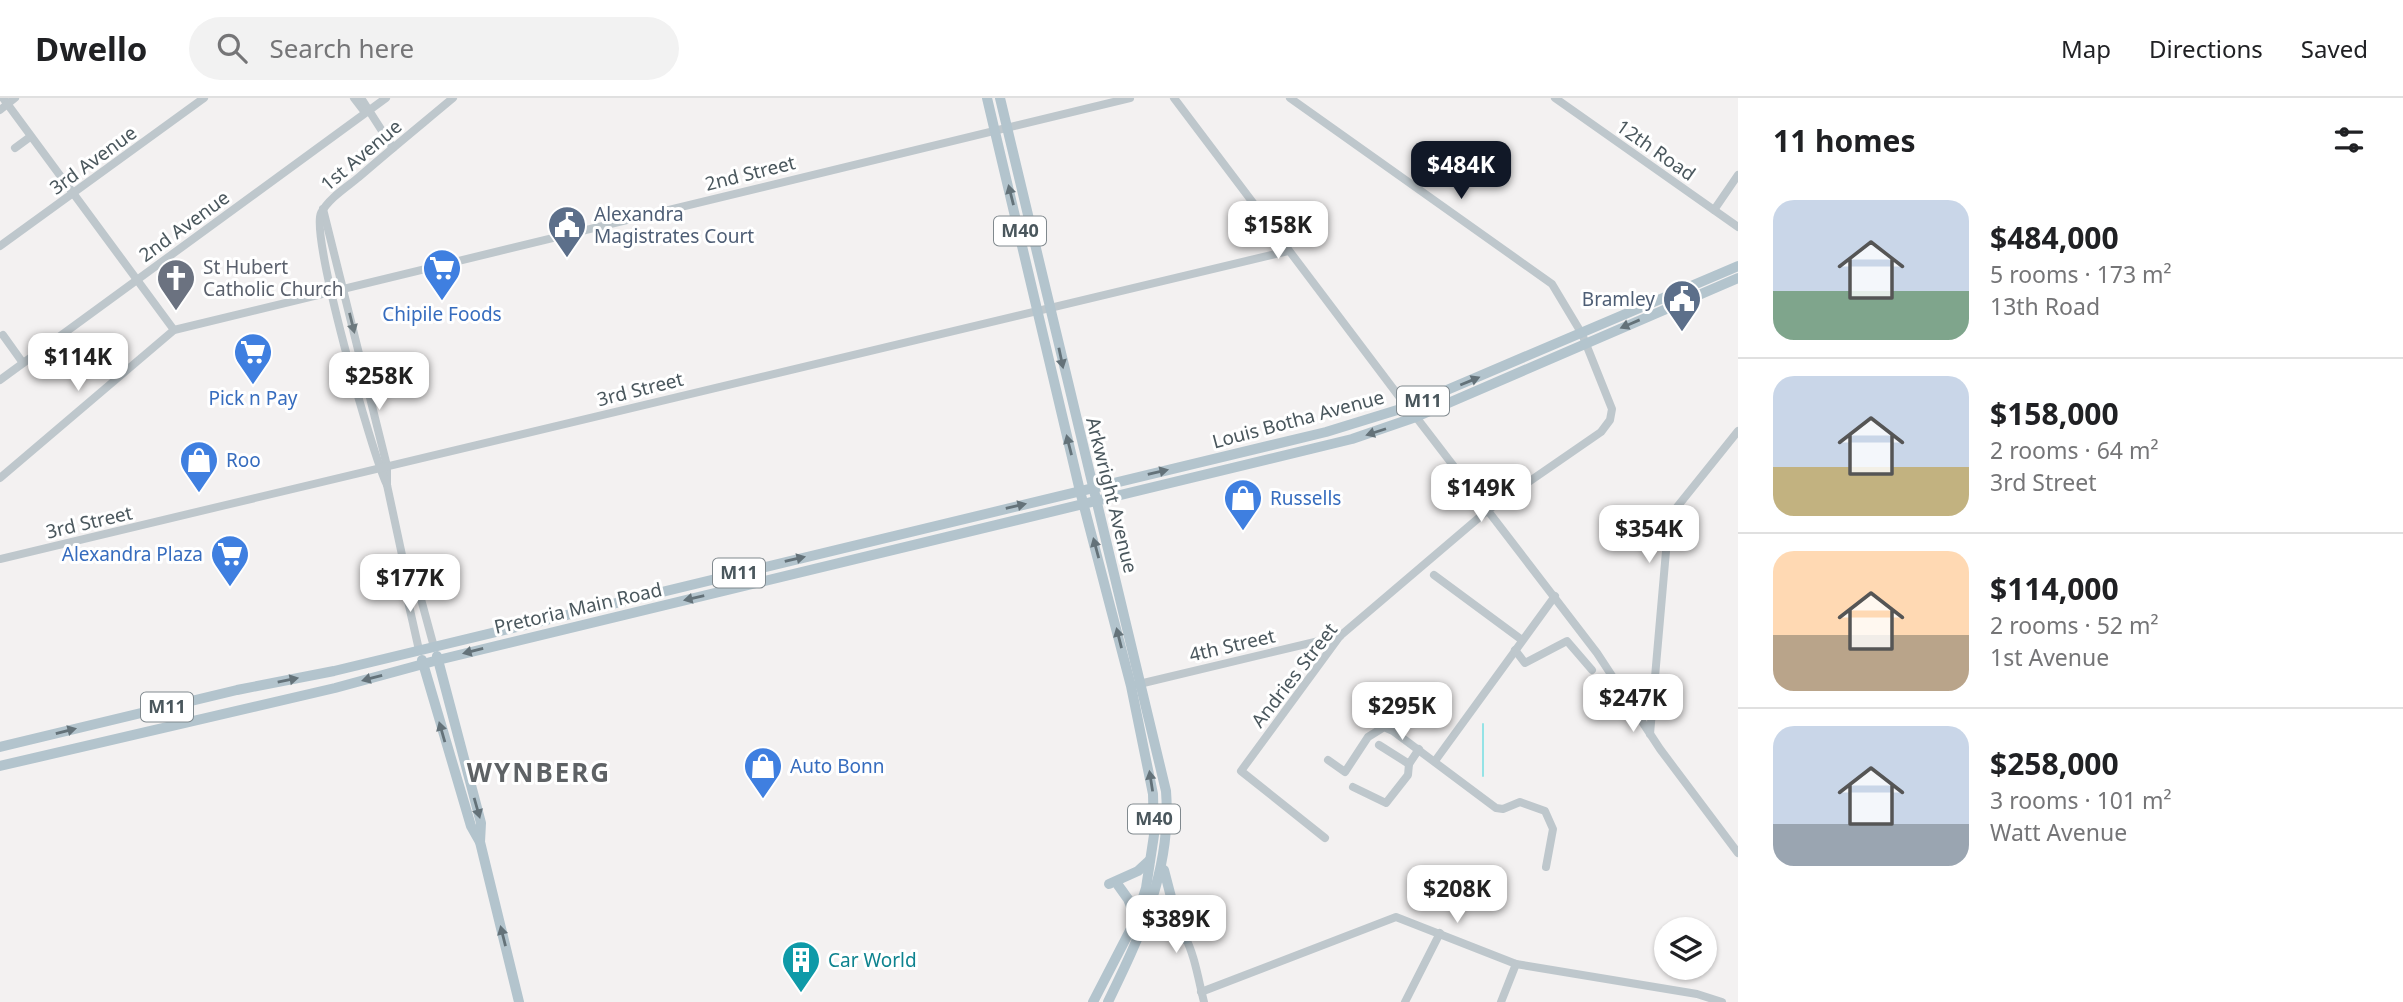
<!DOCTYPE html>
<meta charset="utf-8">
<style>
body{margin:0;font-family:"Noto Sans",sans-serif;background:#f2f2f2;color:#202124;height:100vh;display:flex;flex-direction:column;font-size:26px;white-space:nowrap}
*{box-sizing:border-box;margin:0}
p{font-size:23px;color:#757577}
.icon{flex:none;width:38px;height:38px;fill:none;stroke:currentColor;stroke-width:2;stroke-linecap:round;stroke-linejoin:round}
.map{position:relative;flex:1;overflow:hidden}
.sheet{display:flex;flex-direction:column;background:#fff;width:665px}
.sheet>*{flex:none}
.tools{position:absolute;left:1654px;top:819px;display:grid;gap:14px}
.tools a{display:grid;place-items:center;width:63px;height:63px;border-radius:50%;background:#fff;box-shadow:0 2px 5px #0004;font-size:35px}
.price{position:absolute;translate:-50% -60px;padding:0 16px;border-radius:14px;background:#fff;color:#222;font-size:23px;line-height:46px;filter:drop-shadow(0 2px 4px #0008)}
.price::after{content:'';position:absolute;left:50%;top:42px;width:21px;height:16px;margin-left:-10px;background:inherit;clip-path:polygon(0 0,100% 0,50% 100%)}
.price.active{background:#111827;color:#fff}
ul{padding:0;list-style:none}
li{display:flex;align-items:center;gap:21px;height:175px;padding:0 35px}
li+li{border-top:2px solid #e0e0e0}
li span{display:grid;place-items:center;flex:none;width:196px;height:140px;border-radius:21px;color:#555}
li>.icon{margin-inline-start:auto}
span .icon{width:84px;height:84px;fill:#fffc;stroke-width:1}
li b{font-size:30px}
h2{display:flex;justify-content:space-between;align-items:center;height:84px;padding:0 35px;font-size:30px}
header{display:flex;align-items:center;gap:42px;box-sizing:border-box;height:98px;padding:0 35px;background:#fff;border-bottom:2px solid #e0e0e0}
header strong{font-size:33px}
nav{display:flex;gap:38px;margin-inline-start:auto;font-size:24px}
.search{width:490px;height:63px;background:#f2f2f2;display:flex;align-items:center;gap:18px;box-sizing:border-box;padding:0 24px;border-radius:38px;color:#757577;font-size:26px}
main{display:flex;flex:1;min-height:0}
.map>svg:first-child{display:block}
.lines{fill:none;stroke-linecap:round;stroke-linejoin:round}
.stream{stroke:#94e3e6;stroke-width:2}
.minor{stroke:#bec7cc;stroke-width:8}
.major{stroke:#b3c4cd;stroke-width:10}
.oneway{fill:#647279}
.oneway2{fill:#6d797e}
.labels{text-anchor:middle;stroke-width:6;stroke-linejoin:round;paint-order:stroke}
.shield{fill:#fff;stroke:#80898e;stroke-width:2}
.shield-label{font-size:18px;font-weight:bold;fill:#4a575d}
.street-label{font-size:19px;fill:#4a575d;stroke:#fff}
.service-label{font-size:19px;fill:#4e5e75;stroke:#fff;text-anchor:start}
.worship-label{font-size:19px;fill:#5b616d;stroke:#fff;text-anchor:start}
.shop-label{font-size:19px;fill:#366cbe;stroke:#fff;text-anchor:start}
.culture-label{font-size:19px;fill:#0d838f;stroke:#fff;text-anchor:start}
.district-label{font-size:26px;font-weight:bold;letter-spacing:2px;fill:#5e6265;stroke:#fff}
</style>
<header>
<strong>Dwello</strong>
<div class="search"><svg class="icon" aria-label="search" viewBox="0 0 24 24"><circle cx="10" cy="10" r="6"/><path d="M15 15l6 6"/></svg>Search here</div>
<nav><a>Map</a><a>Directions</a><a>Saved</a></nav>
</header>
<main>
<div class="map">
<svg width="1738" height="904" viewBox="0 0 1738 904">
<rect width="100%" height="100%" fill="#f3f1f1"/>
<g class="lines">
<polyline class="stream" points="1483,678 1483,626"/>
<g class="minor">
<polyline points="3,0 174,232"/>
<polyline points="354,0 364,13"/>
<polyline points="361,0 393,50"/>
<polyline points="1174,0 1407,309"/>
<polyline points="1290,0 1552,186 1582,236 1612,311 1610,322 1601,334 1488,412 1340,538 1241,673 1325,740"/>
<polyline points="1555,0 1738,129"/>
<polyline points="0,12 15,0"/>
<polyline points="15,50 30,39"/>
<polyline points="323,111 387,368 387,387 405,471 403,481 419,552"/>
<polyline points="1714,112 1738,77"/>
<polyline points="0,148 204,0"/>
<polyline points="3,237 23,265"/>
<polyline points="0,282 386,0"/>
<polyline points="1416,319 1597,555 1660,651 1738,755"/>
<polyline points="0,380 174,232 1130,0"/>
<path d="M387,387C372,356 310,137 321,115C329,100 347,89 359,79C390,52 422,26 453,0"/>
<polyline points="0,461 1288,153"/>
<polyline points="405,471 415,479 434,549"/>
<polyline points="1434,477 1522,542"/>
<polyline points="1515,552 1525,565 1567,543 1592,572"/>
<polyline points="1135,587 1340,538"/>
<polyline points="1650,636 1669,419 1738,333"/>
<polyline points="1379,647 1409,666"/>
<polyline points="1328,662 1345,674 1368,639 1384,629 1393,633 1496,710 1503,711 1520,704 1545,713 1553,731 1546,769"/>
<polyline points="1435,663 1555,498"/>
<polyline points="1353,689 1386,705 1408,677 1409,666 1419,651"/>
<path d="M1148,801C1191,826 1193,859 1204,904"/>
<polyline points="1201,894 1396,819 1516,866 1697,896 1722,904"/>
<polyline points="1405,904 1440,835"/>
<polyline points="1501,904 1516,866"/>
</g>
<g class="major">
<polyline points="987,0 1080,393 1131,588 1153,696 1154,737 1146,790 1136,821 1093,904"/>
<path d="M1000,0L1166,693C1172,771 1141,836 1108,904"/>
<polyline points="437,558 481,725 480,744"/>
<polyline points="422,562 471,728 480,744 519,904"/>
<polyline points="0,649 237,592 334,573 1326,334 1407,309 1738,168"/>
<polyline points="0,668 335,590 438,562 1352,341 1416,319 1738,180"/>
<polyline points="1164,772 1177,822"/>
<polyline points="1109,786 1138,773 1150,762"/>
<polyline points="1118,787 1128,801 1136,821"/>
<polyline points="1140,838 1161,831 1186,841"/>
</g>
</g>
<defs><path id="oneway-solid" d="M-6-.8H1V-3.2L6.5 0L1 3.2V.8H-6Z" transform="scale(1.75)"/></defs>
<g class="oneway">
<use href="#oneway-solid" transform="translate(1011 97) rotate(-104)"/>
<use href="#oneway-solid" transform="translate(1630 226) rotate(157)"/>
<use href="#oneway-solid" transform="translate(1061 260) rotate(78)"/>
<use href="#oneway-solid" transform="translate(1470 283) rotate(-22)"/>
<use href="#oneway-solid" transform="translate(1376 334) rotate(162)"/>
<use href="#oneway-solid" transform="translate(1069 347) rotate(-104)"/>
<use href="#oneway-solid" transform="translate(1158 374) rotate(-13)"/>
<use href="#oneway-solid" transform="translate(1016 408) rotate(-13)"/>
<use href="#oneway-solid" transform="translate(1096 450) rotate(-105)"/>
<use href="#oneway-solid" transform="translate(795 461) rotate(-13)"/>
<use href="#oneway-solid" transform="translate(694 500) rotate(167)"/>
<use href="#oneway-solid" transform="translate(1119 540) rotate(-104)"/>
<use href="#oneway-solid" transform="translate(473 553) rotate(166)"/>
<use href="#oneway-solid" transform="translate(372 580) rotate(165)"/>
<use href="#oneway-solid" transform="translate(288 582) rotate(-11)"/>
<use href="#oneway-solid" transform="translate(66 633) rotate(-14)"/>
<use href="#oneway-solid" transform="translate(442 634) rotate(-106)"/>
<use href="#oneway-solid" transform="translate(1151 683) rotate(-99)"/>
<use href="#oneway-solid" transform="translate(477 710) rotate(74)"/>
<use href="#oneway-solid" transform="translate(503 838) rotate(-104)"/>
</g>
<use class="oneway2" href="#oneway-solid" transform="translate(352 225) rotate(76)"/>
<defs>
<symbol id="civic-pin" viewBox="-11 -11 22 30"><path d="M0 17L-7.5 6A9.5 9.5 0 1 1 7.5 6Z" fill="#5c6f8a" stroke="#fff"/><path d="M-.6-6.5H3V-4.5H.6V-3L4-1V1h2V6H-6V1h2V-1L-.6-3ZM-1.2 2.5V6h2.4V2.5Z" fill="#fff"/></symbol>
<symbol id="supermarket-pin" viewBox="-11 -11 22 30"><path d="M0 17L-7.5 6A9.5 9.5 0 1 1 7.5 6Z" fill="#3f7fe0" stroke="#fff"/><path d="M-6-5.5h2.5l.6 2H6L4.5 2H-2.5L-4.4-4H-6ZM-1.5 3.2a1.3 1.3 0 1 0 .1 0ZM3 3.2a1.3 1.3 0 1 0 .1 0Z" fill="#fff"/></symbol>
<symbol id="church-pin" viewBox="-11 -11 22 30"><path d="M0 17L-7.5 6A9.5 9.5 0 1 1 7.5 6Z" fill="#6b7280" stroke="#fff"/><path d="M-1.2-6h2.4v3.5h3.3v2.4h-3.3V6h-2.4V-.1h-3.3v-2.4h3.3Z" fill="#fff"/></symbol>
<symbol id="shop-pin" viewBox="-11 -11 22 30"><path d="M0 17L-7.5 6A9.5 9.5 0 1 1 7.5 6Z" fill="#3f7fe0" stroke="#fff"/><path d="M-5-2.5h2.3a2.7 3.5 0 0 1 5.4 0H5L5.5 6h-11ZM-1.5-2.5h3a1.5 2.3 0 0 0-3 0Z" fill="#fff"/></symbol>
<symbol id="building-pin" viewBox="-11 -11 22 30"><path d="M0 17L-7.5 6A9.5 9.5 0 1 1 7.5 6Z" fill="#0f9aa8" stroke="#fff"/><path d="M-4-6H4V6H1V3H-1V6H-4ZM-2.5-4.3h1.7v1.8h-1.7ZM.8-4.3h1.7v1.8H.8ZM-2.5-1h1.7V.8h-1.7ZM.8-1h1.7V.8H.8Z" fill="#fff"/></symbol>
</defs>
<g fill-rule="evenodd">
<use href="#civic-pin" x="545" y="105" width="44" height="60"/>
<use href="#supermarket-pin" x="420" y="148" width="44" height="60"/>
<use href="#church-pin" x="154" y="158" width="44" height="60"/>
<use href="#civic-pin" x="1660" y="179" width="44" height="60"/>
<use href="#supermarket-pin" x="231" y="232" width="44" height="60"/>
<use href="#shop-pin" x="177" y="340" width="44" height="60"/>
<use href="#shop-pin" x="1221" y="378" width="44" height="60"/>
<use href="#supermarket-pin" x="208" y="434" width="44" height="60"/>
<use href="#shop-pin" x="741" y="646" width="44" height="60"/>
<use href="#building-pin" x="779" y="840" width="44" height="60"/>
</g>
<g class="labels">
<g class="shield">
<rect x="994" y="118.5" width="52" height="29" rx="5"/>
<rect x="1397" y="288.5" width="52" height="29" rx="5"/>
<rect x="713" y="460.5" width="52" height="29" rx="5"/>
<rect x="141" y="594.5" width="52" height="29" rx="5"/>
<rect x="1128" y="706.5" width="52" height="29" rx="5"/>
</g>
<g class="shield-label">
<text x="1020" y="139">M40</text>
<text x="1423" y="309">M11</text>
<text x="739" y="481">M11</text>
<text x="167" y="615">M11</text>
<text x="1154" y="727">M40</text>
</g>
<g class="street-label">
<text transform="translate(1656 52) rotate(35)" y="7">12th Road</text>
<text transform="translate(361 57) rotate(-40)" y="7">1st Avenue</text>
<text transform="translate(93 62) rotate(-36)" y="7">3rd Avenue</text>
<text transform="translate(750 75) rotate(-14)" y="7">2nd Street</text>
<text transform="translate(184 128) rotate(-36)" y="7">2nd Avenue</text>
<text transform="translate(640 291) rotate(-14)" y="7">3rd Street</text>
<text transform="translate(1298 321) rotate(-15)" y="7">Louis Botha Avenue</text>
<text transform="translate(1112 397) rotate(76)" y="7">Arkwright Avenue</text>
<text transform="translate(89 424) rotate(-13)" y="7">3rd Street</text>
<text transform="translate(578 510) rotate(-13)" y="7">Pretoria Main Road</text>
<text transform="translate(1232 547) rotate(-13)" y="7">4th Street</text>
<text transform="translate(1294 577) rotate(-52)" y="7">Andries Street</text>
</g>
<g class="service-label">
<text x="594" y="123">Alexandra<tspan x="594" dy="22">Magistrates Court</tspan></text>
<text x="1655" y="208" text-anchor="end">Bramley</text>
</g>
<g class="worship-label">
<text x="203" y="176">St Hubert<tspan x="203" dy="22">Catholic Church</tspan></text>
</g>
<g class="shop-label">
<text x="442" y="223" text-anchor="middle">Chipile Foods</text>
<text x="253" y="307" text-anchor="middle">Pick n Pay</text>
<text x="226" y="369">Roo</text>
<text x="1270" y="407">Russells</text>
<text x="203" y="463" text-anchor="end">Alexandra Plaza</text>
<text x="790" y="675">Auto Bonn</text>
</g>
<g class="culture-label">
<text x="828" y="869">Car World</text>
</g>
<g class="district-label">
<text x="539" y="684">WYNBERG</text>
</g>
</g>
</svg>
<div class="tools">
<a><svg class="icon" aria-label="layers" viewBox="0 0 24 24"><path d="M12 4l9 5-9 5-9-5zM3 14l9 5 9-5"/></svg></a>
</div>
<b class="price active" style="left:1461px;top:103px">$484K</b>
<b class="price" style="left:1278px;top:163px">$158K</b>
<b class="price" style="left:78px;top:295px">$114K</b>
<b class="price" style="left:379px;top:314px">$258K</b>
<b class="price" style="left:1481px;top:426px">$149K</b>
<b class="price" style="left:1649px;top:467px">$354K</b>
<b class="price" style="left:410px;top:516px">$177K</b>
<b class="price" style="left:1633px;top:636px">$247K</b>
<b class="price" style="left:1402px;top:644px">$295K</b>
<b class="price" style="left:1457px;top:827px">$208K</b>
<b class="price" style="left:1176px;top:857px">$389K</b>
</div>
<section class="sheet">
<h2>11 homes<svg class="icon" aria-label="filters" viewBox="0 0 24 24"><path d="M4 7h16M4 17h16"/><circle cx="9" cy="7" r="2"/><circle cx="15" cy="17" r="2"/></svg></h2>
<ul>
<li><span style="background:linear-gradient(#c9d6e8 65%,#7fa58c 0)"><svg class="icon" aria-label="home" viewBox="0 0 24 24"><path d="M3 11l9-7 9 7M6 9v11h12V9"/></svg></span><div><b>$484,000</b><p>5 rooms · 173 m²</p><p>13th Road</p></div></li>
<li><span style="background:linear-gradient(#c9d6e8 65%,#c2b280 0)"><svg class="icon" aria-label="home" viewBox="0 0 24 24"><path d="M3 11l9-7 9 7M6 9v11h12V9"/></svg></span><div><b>$158,000</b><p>2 rooms · 64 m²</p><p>3rd Street</p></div></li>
<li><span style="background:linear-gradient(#ffd9b3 60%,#b9a48a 0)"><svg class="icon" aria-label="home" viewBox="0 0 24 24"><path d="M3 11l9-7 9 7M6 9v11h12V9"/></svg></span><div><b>$114,000</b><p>2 rooms · 52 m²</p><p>1st Avenue</p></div></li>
<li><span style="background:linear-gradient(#c9d6e8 70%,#9aa5b1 0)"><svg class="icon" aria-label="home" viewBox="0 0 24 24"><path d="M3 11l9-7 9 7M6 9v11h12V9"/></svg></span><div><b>$258,000</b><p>3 rooms · 101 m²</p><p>Watt Avenue</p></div></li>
</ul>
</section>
</main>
